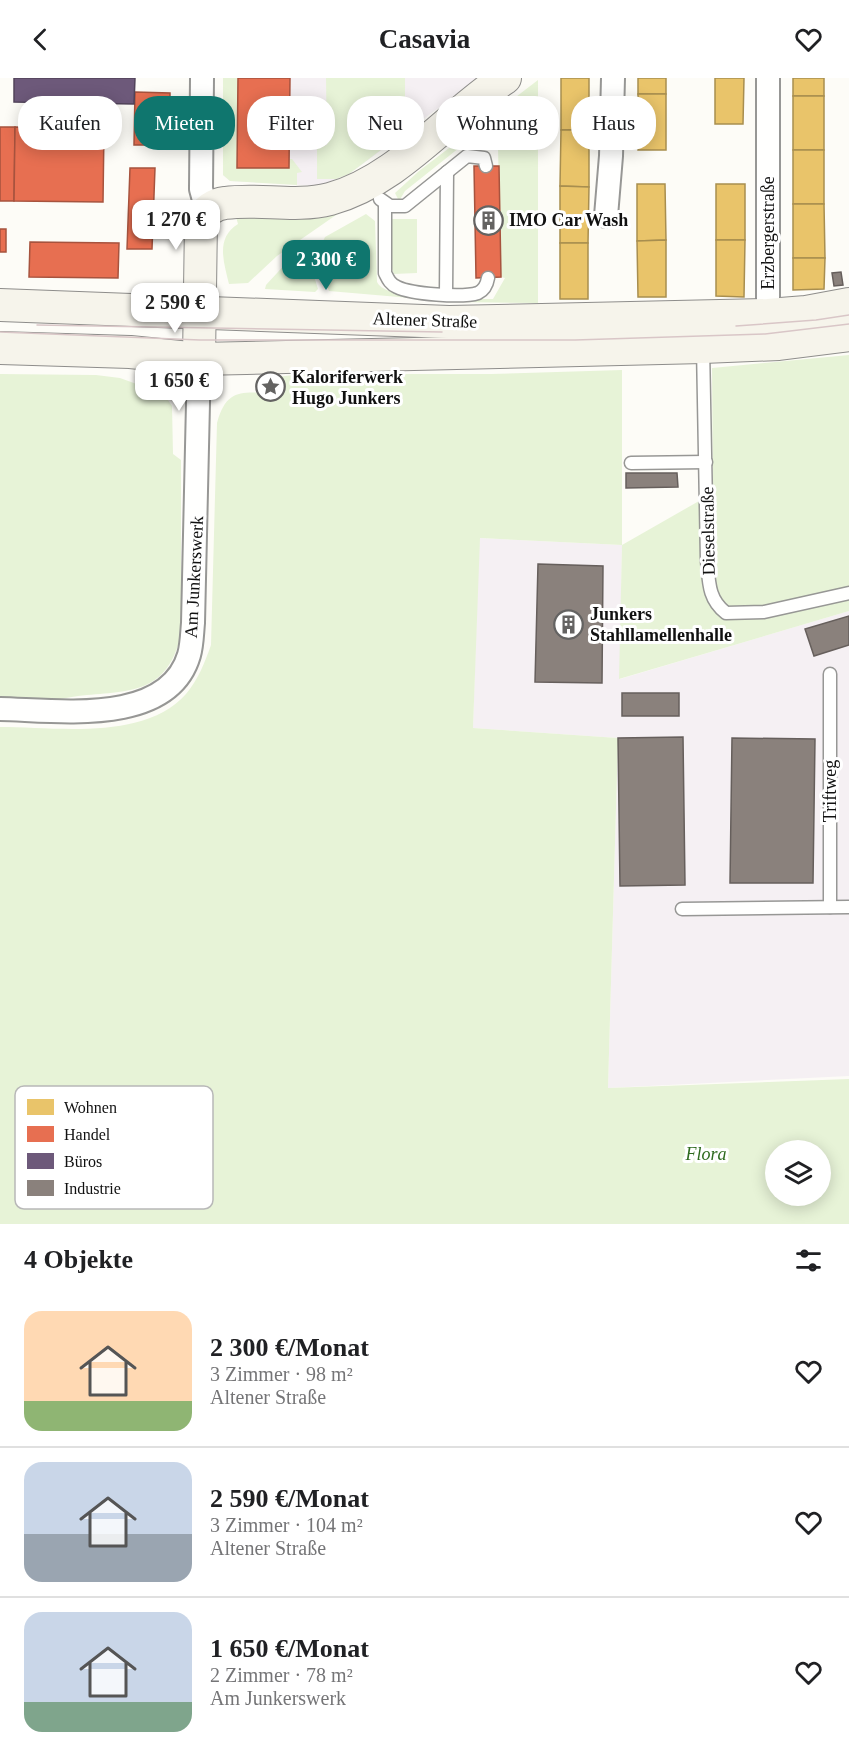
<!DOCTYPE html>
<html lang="de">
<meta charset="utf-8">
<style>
body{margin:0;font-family:Georgia,serif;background:#f2f2f2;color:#202124;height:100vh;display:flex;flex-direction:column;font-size:22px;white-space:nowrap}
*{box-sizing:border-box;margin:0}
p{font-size:20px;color:#757577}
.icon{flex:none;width:33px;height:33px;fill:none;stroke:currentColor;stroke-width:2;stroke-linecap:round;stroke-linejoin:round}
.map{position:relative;height:1146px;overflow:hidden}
.side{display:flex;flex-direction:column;background:#fff;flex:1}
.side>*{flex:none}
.banner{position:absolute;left:18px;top:18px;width:813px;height:54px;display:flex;gap:12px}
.fabs{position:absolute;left:765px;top:1062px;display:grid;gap:12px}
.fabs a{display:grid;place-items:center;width:66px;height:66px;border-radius:50%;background:#fff;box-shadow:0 3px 15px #0003;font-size:30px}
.price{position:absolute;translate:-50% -51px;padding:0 14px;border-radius:12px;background:#fff;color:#222;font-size:20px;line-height:39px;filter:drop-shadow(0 2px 3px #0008)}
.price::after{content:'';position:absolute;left:50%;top:36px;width:18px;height:14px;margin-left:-9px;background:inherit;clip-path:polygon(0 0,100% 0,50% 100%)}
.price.on{background:#0f766e;color:#fff}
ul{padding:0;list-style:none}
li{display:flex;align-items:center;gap:18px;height:150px;padding:0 24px}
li+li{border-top:2px solid #e0e0e0}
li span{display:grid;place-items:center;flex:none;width:168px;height:120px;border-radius:18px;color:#555}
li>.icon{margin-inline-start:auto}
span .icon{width:72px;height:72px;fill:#fffc;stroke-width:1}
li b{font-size:26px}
h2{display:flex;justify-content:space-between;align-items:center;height:72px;padding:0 24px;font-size:26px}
.pill{padding:0 21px;border-radius:24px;background:#fff;box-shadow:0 3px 15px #0003;font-size:21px;line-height:54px}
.pill.on{background:#0f766e;color:#fff}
header{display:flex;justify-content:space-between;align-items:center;height:78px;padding:0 24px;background:#fff;font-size:27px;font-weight:800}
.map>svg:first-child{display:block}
.industrial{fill:#f5f0f3}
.green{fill:#e7f3d7;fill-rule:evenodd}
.homes{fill:#e9c46a;stroke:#a88e4f;stroke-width:1.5}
.shops{fill:#e76f51;stroke:#a7533e;stroke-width:1.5}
.offices{fill:#6d597a;stroke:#51435a;stroke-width:1.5}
.industry{fill:#8a817c;stroke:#665f5c;stroke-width:1.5}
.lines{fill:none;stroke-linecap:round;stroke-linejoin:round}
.lane-casing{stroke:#979795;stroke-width:15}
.street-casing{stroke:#979795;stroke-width:26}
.secondary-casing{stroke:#8e8d8b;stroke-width:34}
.lane{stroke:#fffffe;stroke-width:12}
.street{stroke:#fffffe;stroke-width:22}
.secondary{stroke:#f6f4eb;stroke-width:32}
.tram{stroke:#d9c6c7;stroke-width:1.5}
.labels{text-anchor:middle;stroke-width:6;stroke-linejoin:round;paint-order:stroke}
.poi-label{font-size:18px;font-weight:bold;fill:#111;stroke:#fff;text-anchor:start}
.street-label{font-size:18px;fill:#111;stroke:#fff}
.park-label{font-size:18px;font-style:italic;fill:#2f6b1f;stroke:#fff}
.key{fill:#fff;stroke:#b8b8b8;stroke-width:1.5}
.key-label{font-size:16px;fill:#111}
</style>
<header><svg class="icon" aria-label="back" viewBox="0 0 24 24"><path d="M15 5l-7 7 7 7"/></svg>Casavia<svg class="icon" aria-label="heart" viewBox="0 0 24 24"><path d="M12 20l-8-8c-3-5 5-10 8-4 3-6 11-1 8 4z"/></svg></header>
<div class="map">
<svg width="849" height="1146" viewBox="0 0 849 1146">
<rect width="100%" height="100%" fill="#fdfcf7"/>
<g class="industrial">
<polygon points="223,0 479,0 349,96 319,108 230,103 223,97"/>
<polygon points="479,460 622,467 620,601 849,533 849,998 608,1010 618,660 473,650"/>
</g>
<g class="green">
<polygon points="223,0 238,0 237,90 289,90 289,81 292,81 302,94 297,95 297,107 230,103 223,97"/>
<polygon points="326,0 405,0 405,32 410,50 349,96 336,101 317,101 317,68 327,67"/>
<path d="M538,2V225L457,224L329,213C321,195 315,178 325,159L366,136L375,143L377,204C386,224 471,221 493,221L505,200L501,199L498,70L484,63L469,62L405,113L399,123L395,115L419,93Z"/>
<path d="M349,128L277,178L248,205L229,206C224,185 215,160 238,146L236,139H290Z"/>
<polygon points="392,141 417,141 417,195 394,196 392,191"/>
<polygon points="310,169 313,170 313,195 318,211 315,214 265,211 266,207 289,182"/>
<path d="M849,277V533L619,601L622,467L480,460L473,650L618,660L608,1010L849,1001V1146H0V649C57,649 144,663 186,616C198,602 205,584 211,567L217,345C227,308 244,315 276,315V299L303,296H491L622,292V467L713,415L712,290ZM776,1072H820V1118H776Z"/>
<path d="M0,296L96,297L120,300L164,316L172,328L173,376L181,382V557C167,613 136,613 87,617C75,618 63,621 51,622C34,623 17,621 0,621Z"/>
</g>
<g class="homes">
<rect x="561" y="0" width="28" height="52"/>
<rect x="638" y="0" width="28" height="16"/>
<polygon points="715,0 744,0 743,46 715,46"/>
<rect x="793" y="0" width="31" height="18"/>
<rect x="638" y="16" width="28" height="56"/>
<rect x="793" y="18" width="31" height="54"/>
<polygon points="561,52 589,52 589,109 560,108"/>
<rect x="793" y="72" width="31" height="54"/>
<polygon points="637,106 665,106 666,162 637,163"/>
<rect x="716" y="106" width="29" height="56"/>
<polygon points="560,108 589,109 588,165 560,165"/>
<polygon points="793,126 824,126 825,180 793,180"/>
<polygon points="666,162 666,219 638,219 637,163"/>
<polygon points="716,162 745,162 744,219 716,218"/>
<rect x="560" y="165" width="28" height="56"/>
<polygon points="793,180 825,180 824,211 793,212"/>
</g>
<g class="shops">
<polygon points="238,0 290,0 289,90 237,90"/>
<polygon points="135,14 170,15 170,67 134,67"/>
<polygon points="64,24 77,25 76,50 64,49 64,40 59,40 59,30 64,30"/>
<polygon points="0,49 15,49 14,123 0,123"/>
<polygon points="15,49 104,51 103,124 14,123"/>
<polygon points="474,88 499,88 501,199 476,200"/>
<polygon points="130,90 155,90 152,171 127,171"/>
<rect x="0" y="151" width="6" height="23"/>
<polygon points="30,164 119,165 118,200 29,199"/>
</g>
<polygon class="offices" points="14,0 135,0 134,26 14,24"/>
<g class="industry">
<polygon points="841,194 843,207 834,208 832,195"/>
<polygon points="626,395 677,395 678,409 626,410"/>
<polygon points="538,486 603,488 602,605 535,604"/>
<polygon points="849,538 849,567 814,578 805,551"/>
<rect x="622" y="615" width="57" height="23"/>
<polygon points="683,659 685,807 620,808 618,660"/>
<polygon points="732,660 815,661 813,805 730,805"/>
</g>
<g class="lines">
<defs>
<g id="lane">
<polyline points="380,121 390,128 405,128 467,78 484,80 486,88"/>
<path d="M385,125V195C388,201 390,206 397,209C411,216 462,220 478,215C484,212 487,206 488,200"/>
<polyline points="446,216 447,94"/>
<path d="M703,269L707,482C709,504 708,521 726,535L764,534L849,515"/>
<polyline points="631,385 706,384"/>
<polyline points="830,596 830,829"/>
<polyline points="682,831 849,829"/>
</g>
<g id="street">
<polyline points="202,0 201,111 207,133"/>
<polyline points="606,138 611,78 613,0"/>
<polyline points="768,237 768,0"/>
<path d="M0,631C56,632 168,649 189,577C192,567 192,555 193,545L199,281"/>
</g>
<g id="secondary">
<polyline points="0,227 449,244 768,237 806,234 849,226"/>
<polyline points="0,270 130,274 199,281 246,280 703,269 779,266 849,257"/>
<path d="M199,281L201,143C204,133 215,126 225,125C260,120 295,130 330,121C399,102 447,38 505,0"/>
</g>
</defs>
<use href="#lane" class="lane-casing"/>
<use href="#street" class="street-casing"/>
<use href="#secondary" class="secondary-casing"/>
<use href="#lane" class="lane"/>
<use href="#street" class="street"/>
<use href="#secondary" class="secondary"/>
<g class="tram">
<polyline points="37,247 442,254"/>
<polyline points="736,248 816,242 849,237"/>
<polyline points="0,254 200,262 575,262 765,256 849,246"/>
</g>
</g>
<defs>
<symbol id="building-ring" viewBox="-11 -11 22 22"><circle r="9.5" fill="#fff" stroke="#646362" stroke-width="1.5"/><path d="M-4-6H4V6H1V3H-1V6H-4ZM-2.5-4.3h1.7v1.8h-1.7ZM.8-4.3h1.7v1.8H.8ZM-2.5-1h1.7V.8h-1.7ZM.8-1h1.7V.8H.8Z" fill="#646362"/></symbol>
<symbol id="sight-ring" viewBox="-11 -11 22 22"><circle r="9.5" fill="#fff" stroke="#646362" stroke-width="1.5"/><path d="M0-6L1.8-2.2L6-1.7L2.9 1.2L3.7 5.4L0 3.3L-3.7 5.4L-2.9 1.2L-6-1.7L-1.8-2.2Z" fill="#646362"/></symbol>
</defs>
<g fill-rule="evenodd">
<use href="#building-ring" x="472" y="126" width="33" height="33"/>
<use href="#sight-ring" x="254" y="292" width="33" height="33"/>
<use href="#building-ring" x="552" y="530" width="33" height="33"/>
</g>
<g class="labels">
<g class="poi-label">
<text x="509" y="148">IMO Car Wash</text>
<text x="292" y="305">Kaloriferwerk<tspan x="292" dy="21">Hugo Junkers</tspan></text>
<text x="590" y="542">Junkers<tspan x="590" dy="21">Stahllamellenhalle</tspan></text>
</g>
<g class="street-label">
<text transform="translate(768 155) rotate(-90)" y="6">Erzbergerstraße</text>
<text transform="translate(425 242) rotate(2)" y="6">Altener Straße</text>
<text transform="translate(708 453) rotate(-91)" y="6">Dieselstraße</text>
<text transform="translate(194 499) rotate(-87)" y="6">Am Junkerswerk</text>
<text transform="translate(830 713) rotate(-90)" y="6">Triftweg</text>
</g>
<g class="park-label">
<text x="706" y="1082">Flora</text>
</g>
</g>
<rect x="15" y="1008" width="198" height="123" rx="9" class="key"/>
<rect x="27" y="1021" width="27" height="16" fill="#e9c46a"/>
<rect x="27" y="1048" width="27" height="16" fill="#e76f51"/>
<rect x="27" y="1075" width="27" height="16" fill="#6d597a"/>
<rect x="27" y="1102" width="27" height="16" fill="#8a817c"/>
<g class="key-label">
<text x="64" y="1035">Wohnen</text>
<text x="64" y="1062">Handel</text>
<text x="64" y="1089">Büros</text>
<text x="64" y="1116">Industrie</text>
</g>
</svg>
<div class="fabs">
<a><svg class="icon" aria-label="layers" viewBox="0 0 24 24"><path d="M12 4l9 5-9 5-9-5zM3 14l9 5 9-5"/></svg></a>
</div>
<b class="price" style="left:176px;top:173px">1 270 €</b>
<b class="price on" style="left:326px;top:213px">2 300 €</b>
<b class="price" style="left:175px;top:256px">2 590 €</b>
<b class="price" style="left:179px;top:334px">1 650 €</b>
<div class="banner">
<a class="pill">Kaufen</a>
<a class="pill on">Mieten</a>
<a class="pill">Filter</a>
<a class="pill">Neu</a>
<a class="pill">Wohnung</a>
<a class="pill">Haus</a>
</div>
</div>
<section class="side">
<h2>4 Objekte<svg class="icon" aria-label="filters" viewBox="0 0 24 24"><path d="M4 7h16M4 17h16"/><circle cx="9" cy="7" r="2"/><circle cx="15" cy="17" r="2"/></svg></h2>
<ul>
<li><span style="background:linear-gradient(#ffd9b3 75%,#8fb573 0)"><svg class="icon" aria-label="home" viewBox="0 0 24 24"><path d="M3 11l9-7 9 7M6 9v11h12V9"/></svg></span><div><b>2 300 €/Monat</b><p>3 Zimmer · 98 m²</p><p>Altener Straße</p></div><svg class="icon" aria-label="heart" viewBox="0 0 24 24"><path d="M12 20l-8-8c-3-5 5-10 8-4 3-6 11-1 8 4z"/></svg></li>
<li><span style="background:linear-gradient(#c9d6e8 60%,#9aa5b1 0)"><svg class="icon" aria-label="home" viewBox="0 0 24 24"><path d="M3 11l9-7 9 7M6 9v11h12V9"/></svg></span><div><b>2 590 €/Monat</b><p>3 Zimmer · 104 m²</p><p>Altener Straße</p></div><svg class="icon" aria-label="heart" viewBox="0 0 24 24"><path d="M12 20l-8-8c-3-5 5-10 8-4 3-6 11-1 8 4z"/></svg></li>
<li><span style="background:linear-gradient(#c9d6e8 75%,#7fa58c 0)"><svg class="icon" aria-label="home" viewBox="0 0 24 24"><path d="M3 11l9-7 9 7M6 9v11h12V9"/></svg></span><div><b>1 650 €/Monat</b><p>2 Zimmer · 78 m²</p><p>Am Junkerswerk</p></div><svg class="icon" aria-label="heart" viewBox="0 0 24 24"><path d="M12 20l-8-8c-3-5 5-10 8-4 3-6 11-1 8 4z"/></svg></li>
</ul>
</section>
